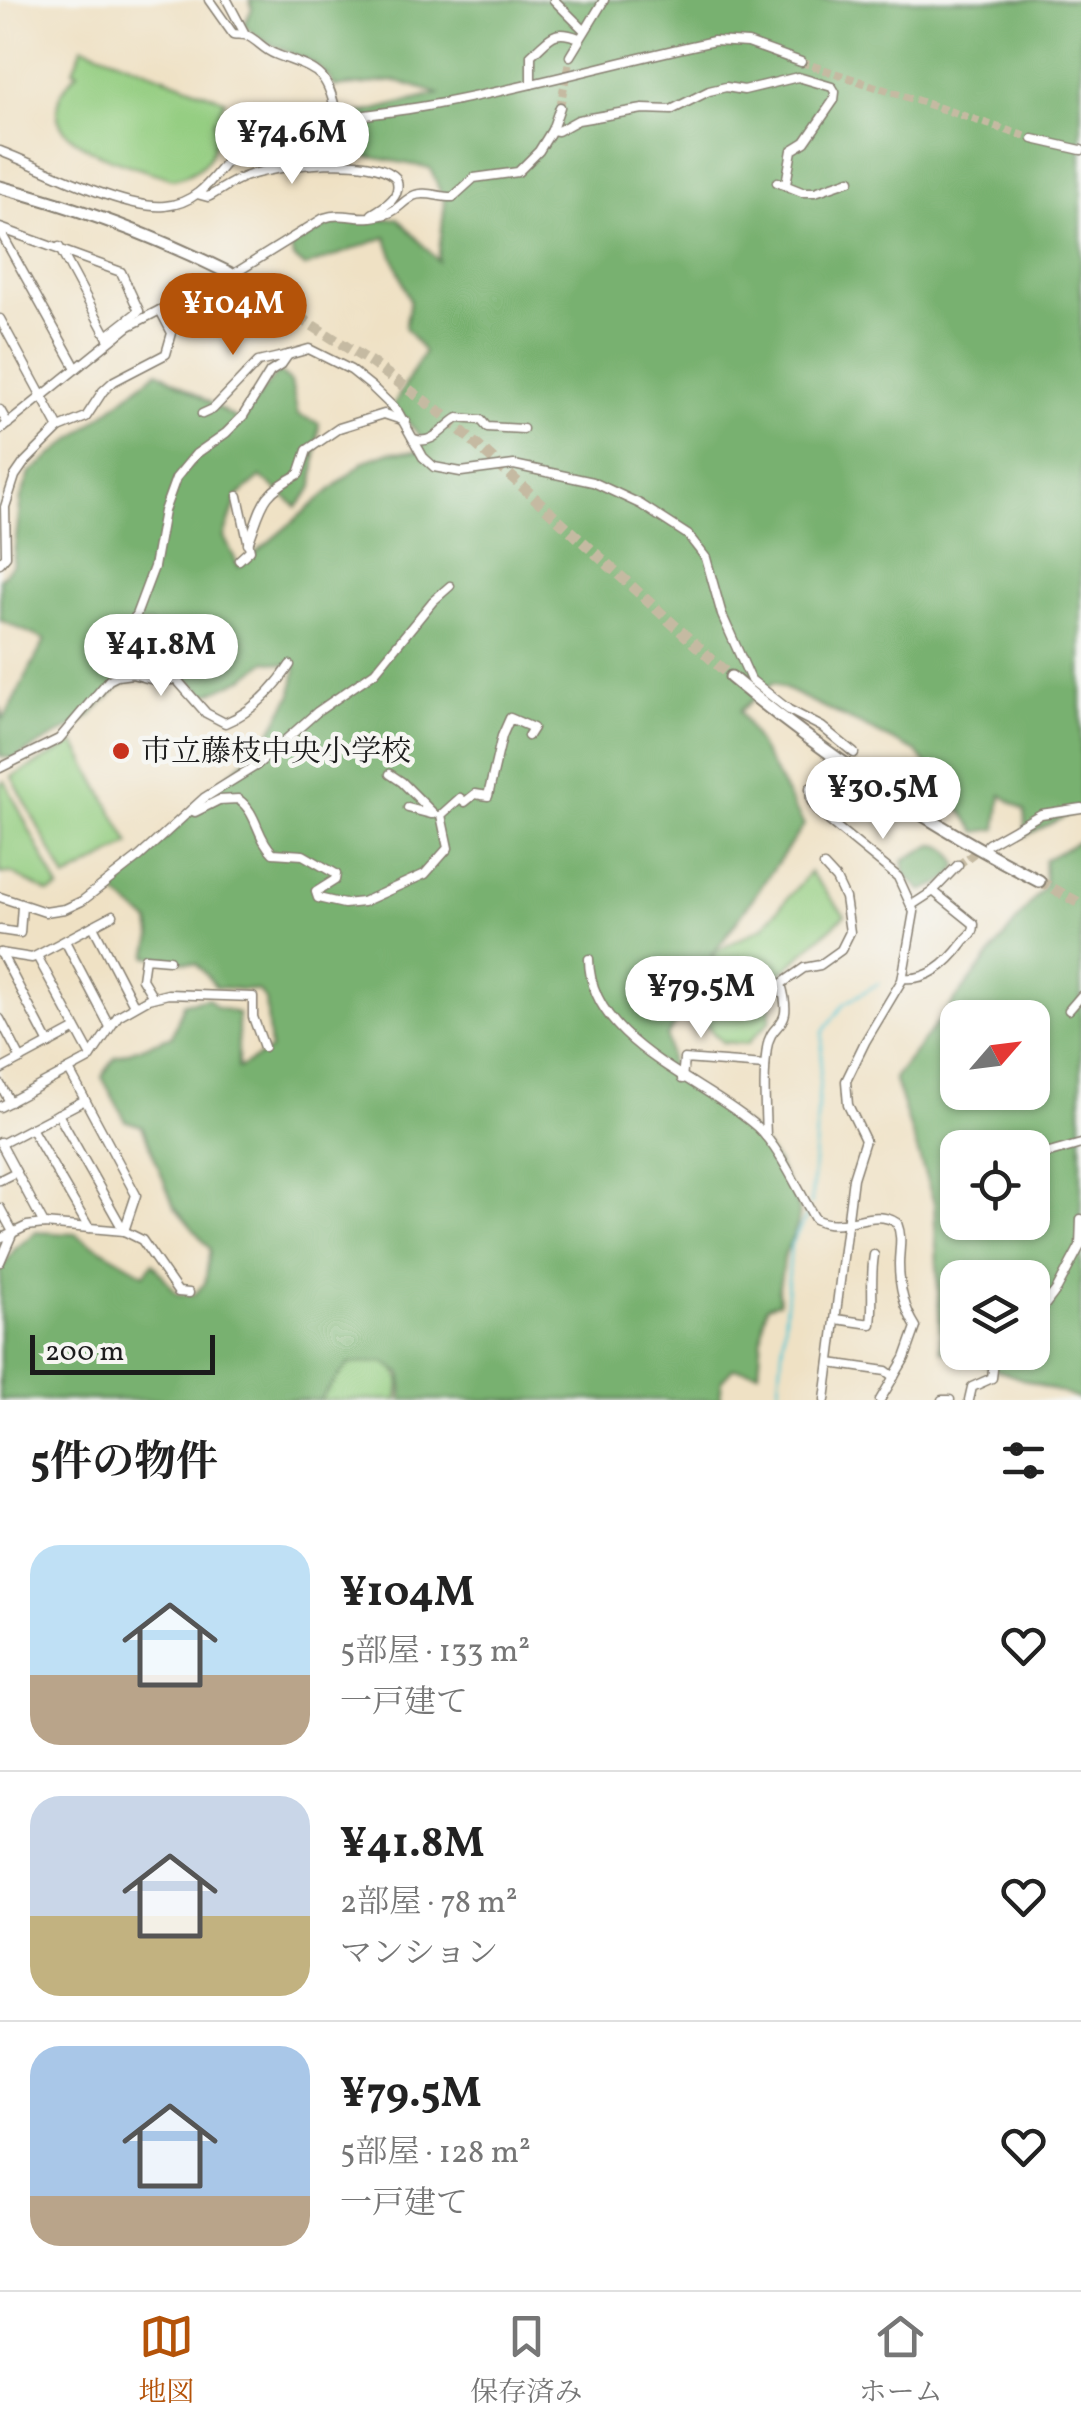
<!DOCTYPE html>
<html lang="ja">
<meta charset="utf-8">
<style>
body{margin:0;font-family:Vollkorn,"Noto Serif JP",serif;background:#f6f6f6;color:#222;height:100vh;display:flex;flex-direction:column;font-size:38px;white-space:nowrap}
*{box-sizing:border-box;margin:0}
p{font-size:32px;color:#767676}
.icon{flex:none;width:55px;height:55px;fill:none;stroke:currentColor;stroke-width:2;stroke-linecap:round;stroke-linejoin:round}
.map{position:relative;height:1400px;overflow:hidden}
.side{display:flex;flex-direction:column;background:#fff;flex:1}
.side>*{flex:none}
.needle{width:65px;rotate:62deg}
.tools{position:absolute;left:940px;top:1000px;display:grid;gap:20px}
.tools a{display:grid;place-items:center;width:110px;height:110px;border-radius:20px;background:#fff;box-shadow:0 2px 8px #0004;font-size:50px}
.scale{position:absolute;left:30px;bottom:25px;width:185px;box-sizing:border-box;padding-left:10px;border:5px solid #1c1c1c;border-top:0;font-size:28px;line-height:35px;white-space:nowrap;color:#1c1c1c;-webkit-text-stroke:8px #f6f6f2;paint-order:stroke}
.price{position:absolute;translate:-50% -85px;padding:0 22px;border-radius:35px;background:#fff;color:#222;font-size:32px;line-height:65px;filter:drop-shadow(0 2px 5px #0008)}
.price::after{content:'';position:absolute;left:50%;top:60px;width:30px;height:22px;margin-left:-15px;background:inherit;clip-path:polygon(0 0,100% 0,50% 100%)}
.price.current{background:#b45309;color:#fff}
ul{padding:0;list-style:none}
li{display:flex;align-items:center;gap:30px;height:250px;padding:0 30px}
li+li{border-top:2px solid #e0e0e0}
li span{display:grid;place-items:center;flex:none;width:280px;height:200px;border-radius:30px;color:#555}
li>.icon{margin-inline-start:auto}
span .icon{width:120px;height:120px;fill:#fffc;stroke-width:1}
li b{font-size:42px}
h2{display:flex;justify-content:space-between;align-items:center;height:120px;padding:0 30px;font-size:42px}
.tab-bar{display:flex;justify-content:space-around;align-items:center;height:140px;border-top:2px solid #e0e0e0;background:#fff;font-size:28px;color:#767676}
.tab-bar a{display:grid;justify-items:center;gap:5px}
.tab-bar .current{color:#b45309}
.map>svg:first-child{display:block}
.green{fill:#95ce82;stroke:#58754f;stroke-width:2.5}
.forest{fill:#78b170;stroke:#4a6646;stroke-width:2.5;fill-rule:evenodd}
.lines{fill:none;stroke-linecap:round;stroke-linejoin:round}
.stream{stroke:#5bc7d3;stroke-width:2.5}
.minor-tunnel{stroke:#c5baa2;stroke-width:8;stroke-dasharray:8 4;stroke-linecap:butt}
.highway-tunnel{stroke:#c5baa2;stroke-width:11;stroke-dasharray:11 5.5;stroke-linecap:butt}
.minor-casing{stroke:#867e70;stroke-width:11}
.highway-casing{stroke:#867e70;stroke-width:15}
.minor{stroke:#fff;stroke-width:8}
.highway{stroke:#fff;stroke-width:11}
.poi-dot{fill:#c8321e;stroke:#f6f6f2;stroke-width:4}
.labels{text-anchor:middle;stroke-width:9;stroke-linejoin:round;paint-order:stroke}
.poi-label{font-size:30px;fill:#1c1c1c;stroke:#f6f6f2;text-anchor:start}
</style>
<div class="map">
<svg width="1081" height="1400" viewBox="0 0 1081 1400">
<rect width="100%" height="100%" fill="#f6f6f2"/>
<filter id="ink" filterUnits="userSpaceOnUse"><feTurbulence type="fractalNoise" baseFrequency=".01" numOctaves="2"/><feDisplacementMap in="SourceGraphic" scale="20" xChannelSelector="R" yChannelSelector="G"/><feConvolveMatrix kernelMatrix="1 2 1 2 8 2 1 2 1" color-interpolation-filters="sRGB"/></filter>
<filter id="wash" filterUnits="userSpaceOnUse"><feTurbulence type="fractalNoise" baseFrequency=".0048" numOctaves="4" result="noise"/><feDisplacementMap in="SourceGraphic" scale="40" xChannelSelector="R" yChannelSelector="G"/><feGaussianBlur stdDeviation="2.25" result="paint"/><feColorMatrix in="noise" values="0 0 0 0 0 0 0 0 0 0 0 0 0 0 0 0 0 1.4 0 .05"/><feComposite in="paint" operator="in"/></filter>
<g filter="url(#wash)">
<rect width="100%" height="100%" fill="#efe1c4"/>
<g class="green">
<path d="M83,46L225,100L217,121L214,120C220,153 205,172 173,179C128,164 9,140 78,72L73,70Z"/>
<polygon points="75,743 130,844 66,879 12,777"/>
<polygon points="5,781 59,889 49,893 11,873 0,874 0,784"/>
<polygon points="810,872 845,915 771,982 770,1021 747,1044 722,1042 707,1026 709,980 715,952 763,927"/>
<polygon points="383,1335 400,1380 398,1400 309,1400 328,1361"/>
</g>
<g class="forest">
<path d="M250,0H1081V809L1025,836V811L1001,795L997,829L977,832L917,752L773,683L740,711L804,825L710,959L698,987L667,1036L672,1076L754,1132L777,1163L799,1208L798,1224L785,1254L778,1291L779,1302L767,1306L763,1322L759,1372L733,1368L722,1380L720,1400H402V1374L384,1362L349,1364L319,1400H0V1271L15,1249L36,1232L75,1234L144,1274L153,1263L177,1294L194,1295L205,1283L210,1249L174,1206L142,1126L126,1121L102,1077L115,1057L172,1036L184,1003L208,998L216,1007L238,1013V1068L270,1050L266,1001L259,991L216,987L197,964L147,956L152,937L150,922L111,891L267,738L292,694L296,667L267,661L243,679L206,695L181,673L152,672V625L138,624L122,684L88,718L13,759L0,756V706L4,719L45,640L0,620V579L13,564L21,498L30,473L158,371L240,421L278,371L291,382L298,415L319,423L313,487L297,507L261,477L238,496L224,537L239,567L365,461L390,452L420,451L422,438L393,406L424,352L405,327L410,301L386,237L305,267L293,257L291,247L330,224L398,218L438,261L445,203L430,168L360,155L281,148L302,128L439,94L397,81L335,87C314,49 276,58 244,25L252,9Z"/>
<path d="M1081,840V1400L941,1350L934,1203L894,1078L1045,885L1044,860ZM958,1018H1032V1092H958ZM958,1148H1032V1222H958ZM958,1278H1032V1352H958Z"/>
<path d="M933,845C948,845 952,853 958,865C950,883 938,884 922,891L905,875L903,860Z"/>
</g>
<g class="lines">
<g class="stream">
<polyline points="811,1204 823,1032 844,1004 879,983"/>
<polyline points="778,1400 791,1244 809,1212"/>
</g>
</g>
</g>
<g filter="url(#ink)">
<g class="lines">
<g class="minor-tunnel">
<polyline points="801,62 1033,139"/>
<polyline points="560,107 570,56"/>
<polyline points="810,788 822,771"/>
<polyline points="958,865 980,849"/>
</g>
<g class="highway-tunnel">
<polyline points="229,273 369,361 444,415 731,677"/>
<polyline points="1039,881 1081,904"/>
</g>
<defs>
<g id="minor">
<path d="M209,0L233,34C238,35 243,34 248,36C257,40 264,50 275,54C318,71 327,68 337,117"/>
<polyline points="227,0 245,34"/>
<polyline points="554,0 584,30"/>
<polyline points="570,56 604,0"/>
<path d="M531,84V55C551,38 552,28 579,38"/>
<polyline points="552,130 560,107"/>
<polyline points="1033,139 1081,150"/>
<path d="M0,151C42,167 122,210 165,206C215,201 220,150 260,137C317,117 374,116 432,105C527,88 620,61 714,41L748,43L801,62"/>
<polyline points="777,182 802,192 815,192 850,180"/>
<path d="M197,194L208,197C221,190 235,179 250,175C280,165 374,153 396,178C403,196 386,206 372,214"/>
<polyline points="0,228 121,272 139,311 107,336"/>
<polyline points="0,231 76,368"/>
<polyline points="59,247 109,340"/>
<polyline points="0,319 59,428"/>
<polyline points="0,410 8,424"/>
<polyline points="202,414 213,409 258,362 288,355"/>
<path d="M0,430L129,326L160,310L200,295L324,218C341,212 355,219 371,217C400,213 394,207 413,196C424,190 441,198 453,197L474,178L518,172L539,151L552,130L558,131L578,120L643,109L671,110L709,91L726,87L744,90L798,77L832,87L835,92L834,100L805,142L792,150L786,184"/>
<path d="M414,439C433,446 444,426 458,418L481,420L487,427L523,429"/>
<polyline points="238,496 250,550 239,560"/>
<path d="M248,544C263,505 260,494 299,474L307,450L339,428L384,414L405,421"/>
<polyline points="0,563 6,556 5,507 15,476 24,463 59,428 86,417 103,391 114,381 166,354 172,333 160,310"/>
<polyline points="125,674 130,631 154,567 164,511 176,478 196,454 226,433 243,416 270,372 281,365 288,355 309,349 351,370 371,386 398,412 423,457 434,467 461,472 514,465 593,482 640,504 688,535 706,558 722,615 751,680 789,710 822,727 854,753"/>
<path d="M0,768L59,739L109,680L117,676L132,674L154,680H177L206,713L225,723C252,712 274,689 290,665"/>
<polyline points="822,771 828,762"/>
<polyline points="390,774 402,782 434,814"/>
<polyline points="810,788 811,800 817,811 898,877 914,912 902,980 865,1042 846,1081 848,1105 865,1140 853,1178 825,1400"/>
<polyline points="408,808 431,814"/>
<path d="M191,810L195,812L219,800L238,799C258,813 256,837 273,853L303,855L336,874L335,880L316,892L318,898L344,904L363,902L425,874L448,848L441,815L460,798L465,802L475,794L488,796L502,736L510,718L533,728L528,736"/>
<polyline points="988,844 1041,814 1081,808"/>
<polyline points="0,897 45,912 65,909 82,901 140,856 204,798 257,765 317,712 375,672 433,601 450,586"/>
<polyline points="912,905 932,892 958,865"/>
<polyline points="93,926 134,1005"/>
<polyline points="0,930 20,933 22,906"/>
<polyline points="65,941 109,1025"/>
<polyline points="0,953 32,958 113,915"/>
<polyline points="1,953 49,1044"/>
<polyline points="37,956 91,1056"/>
<path d="M589,959C589,1043 705,1080 757,1127C779,1147 799,1192 815,1219C843,1234 872,1206 897,1223C903,1239 899,1248 899,1264C899,1286 904,1308 916,1327L905,1358L880,1400"/>
<path d="M903,978C929,981 948,963 962,944C968,934 974,937 974,924L933,891"/>
<polyline points="153,997 142,979 145,958 169,960"/>
<polyline points="1069,1010 1081,996"/>
<polyline points="0,1019 21,1059"/>
<polyline points="0,1070 76,1029"/>
<polyline points="69,1070 136,1195 124,1231"/>
<polyline points="682,1079 684,1059 765,1065"/>
<polyline points="0,1084 10,1102"/>
<polyline points="0,1107 89,1059 118,1016 148,999 168,994 253,997 253,1017 264,1047"/>
<polyline points="58,1114 124,1231"/>
<polyline points="31,1128 89,1228"/>
<path d="M766,1136C765,1107 763,1077 767,1048C771,1018 795,1032 781,984L804,968L820,965L841,950L850,932L845,898L836,879L824,866"/>
<polyline points="0,1142 44,1224"/>
<polyline points="1,1144 85,1100"/>
<polyline points="1032,1158 1081,1144"/>
<polyline points="0,1180 16,1172"/>
<polyline points="0,1208 13,1232 0,1262"/>
<polyline points="0,1239 27,1226 44,1224 124,1231 142,1240 178,1292 189,1293"/>
<path d="M836,1319L871,1324C874,1300 870,1279 874,1255"/>
<polyline points="1032,1322 1057,1289 1080,1246 1081,1219"/>
<polyline points="830,1363 886,1371 894,1377"/>
<polyline points="942,1400 950,1400"/>
<polyline points="969,1400 972,1387 992,1378 995,1352"/>
</g>
<g id="highway">
<path d="M0,187C80,208 155,236 229,273"/>
<path d="M731,677C827,757 929,824 1039,881"/>
</g>
</defs>
<use href="#minor" class="minor-casing"/>
<use href="#highway" class="highway-casing"/>
<use href="#minor" class="minor"/>
<use href="#highway" class="highway"/>
</g>
</g>
<circle class="poi-dot" cx="121" cy="751" r="10"/>
<g class="labels">
<g class="poi-label">
<text x="141" y="761">市立藤枝中央小学校</text>
</g>
</g>
</svg>
<div class="tools">
<a><svg class="needle" viewBox="-14 -14 28 28"><path d="M0-13l5 13h-10z" fill="#e53935"/><path d="M0 13l5-13h-10z" fill="#767676"/></svg></a>
<a><svg class="icon" aria-label="locate" viewBox="0 0 24 24"><circle cx="12" cy="12" r="6"/><path d="M12 2v4M12 18v4M2 12h4M18 12h4"/></svg></a>
<a><svg class="icon" aria-label="layers" viewBox="0 0 24 24"><path d="M12 4l9 5-9 5-9-5zM3 14l9 5 9-5"/></svg></a>
</div>
<div class="scale">200 m</div>
<b class="price" style="left:292px;top:187px">¥74.6M</b>
<b class="price current" style="left:233px;top:358px">¥104M</b>
<b class="price" style="left:161px;top:699px">¥41.8M</b>
<b class="price" style="left:883px;top:842px">¥30.5M</b>
<b class="price" style="left:701px;top:1041px">¥79.5M</b>
</div>
<section class="side">
<h2>5件の物件<svg class="icon" aria-label="filters" viewBox="0 0 24 24"><path d="M4 7h16M4 17h16"/><circle cx="9" cy="7" r="2"/><circle cx="15" cy="17" r="2"/></svg></h2>
<ul>
<li><span style="background:linear-gradient(#bfe0f5 65%,#b9a48a 0)"><svg class="icon" aria-label="home" viewBox="0 0 24 24"><path d="M3 11l9-7 9 7M6 9v11h12V9"/></svg></span><div><b>¥104M</b><p>5部屋 · 133 m²</p><p>一戸建て</p></div><svg class="icon" aria-label="heart" viewBox="0 0 24 24"><path d="M12 20l-8-8c-3-5 5-10 8-4 3-6 11-1 8 4z"/></svg></li>
<li><span style="background:linear-gradient(#c9d6e8 60%,#c2b280 0)"><svg class="icon" aria-label="home" viewBox="0 0 24 24"><path d="M3 11l9-7 9 7M6 9v11h12V9"/></svg></span><div><b>¥41.8M</b><p>2部屋 · 78 m²</p><p>マンション</p></div><svg class="icon" aria-label="heart" viewBox="0 0 24 24"><path d="M12 20l-8-8c-3-5 5-10 8-4 3-6 11-1 8 4z"/></svg></li>
<li><span style="background:linear-gradient(#a9c7e8 75%,#b9a48a 0)"><svg class="icon" aria-label="home" viewBox="0 0 24 24"><path d="M3 11l9-7 9 7M6 9v11h12V9"/></svg></span><div><b>¥79.5M</b><p>5部屋 · 128 m²</p><p>一戸建て</p></div><svg class="icon" aria-label="heart" viewBox="0 0 24 24"><path d="M12 20l-8-8c-3-5 5-10 8-4 3-6 11-1 8 4z"/></svg></li>
</ul>
</section>
<nav class="tab-bar">
<a class="current"><svg class="icon" aria-label="map" viewBox="0 0 24 24"><path d="M3 6l6-2 6 2 6-2v14l-6 2-6-2-6 2zM9 4v14M15 6v14"/></svg>地図</a>
<a><svg class="icon" aria-label="saved" viewBox="0 0 24 24"><path d="M7 4h10v16l-5-4-5 4z"/></svg>保存済み</a>
<a><svg class="icon" aria-label="home" viewBox="0 0 24 24"><path d="M3 11l9-7 9 7M6 9v11h12V9"/></svg>ホーム</a>
</nav>
